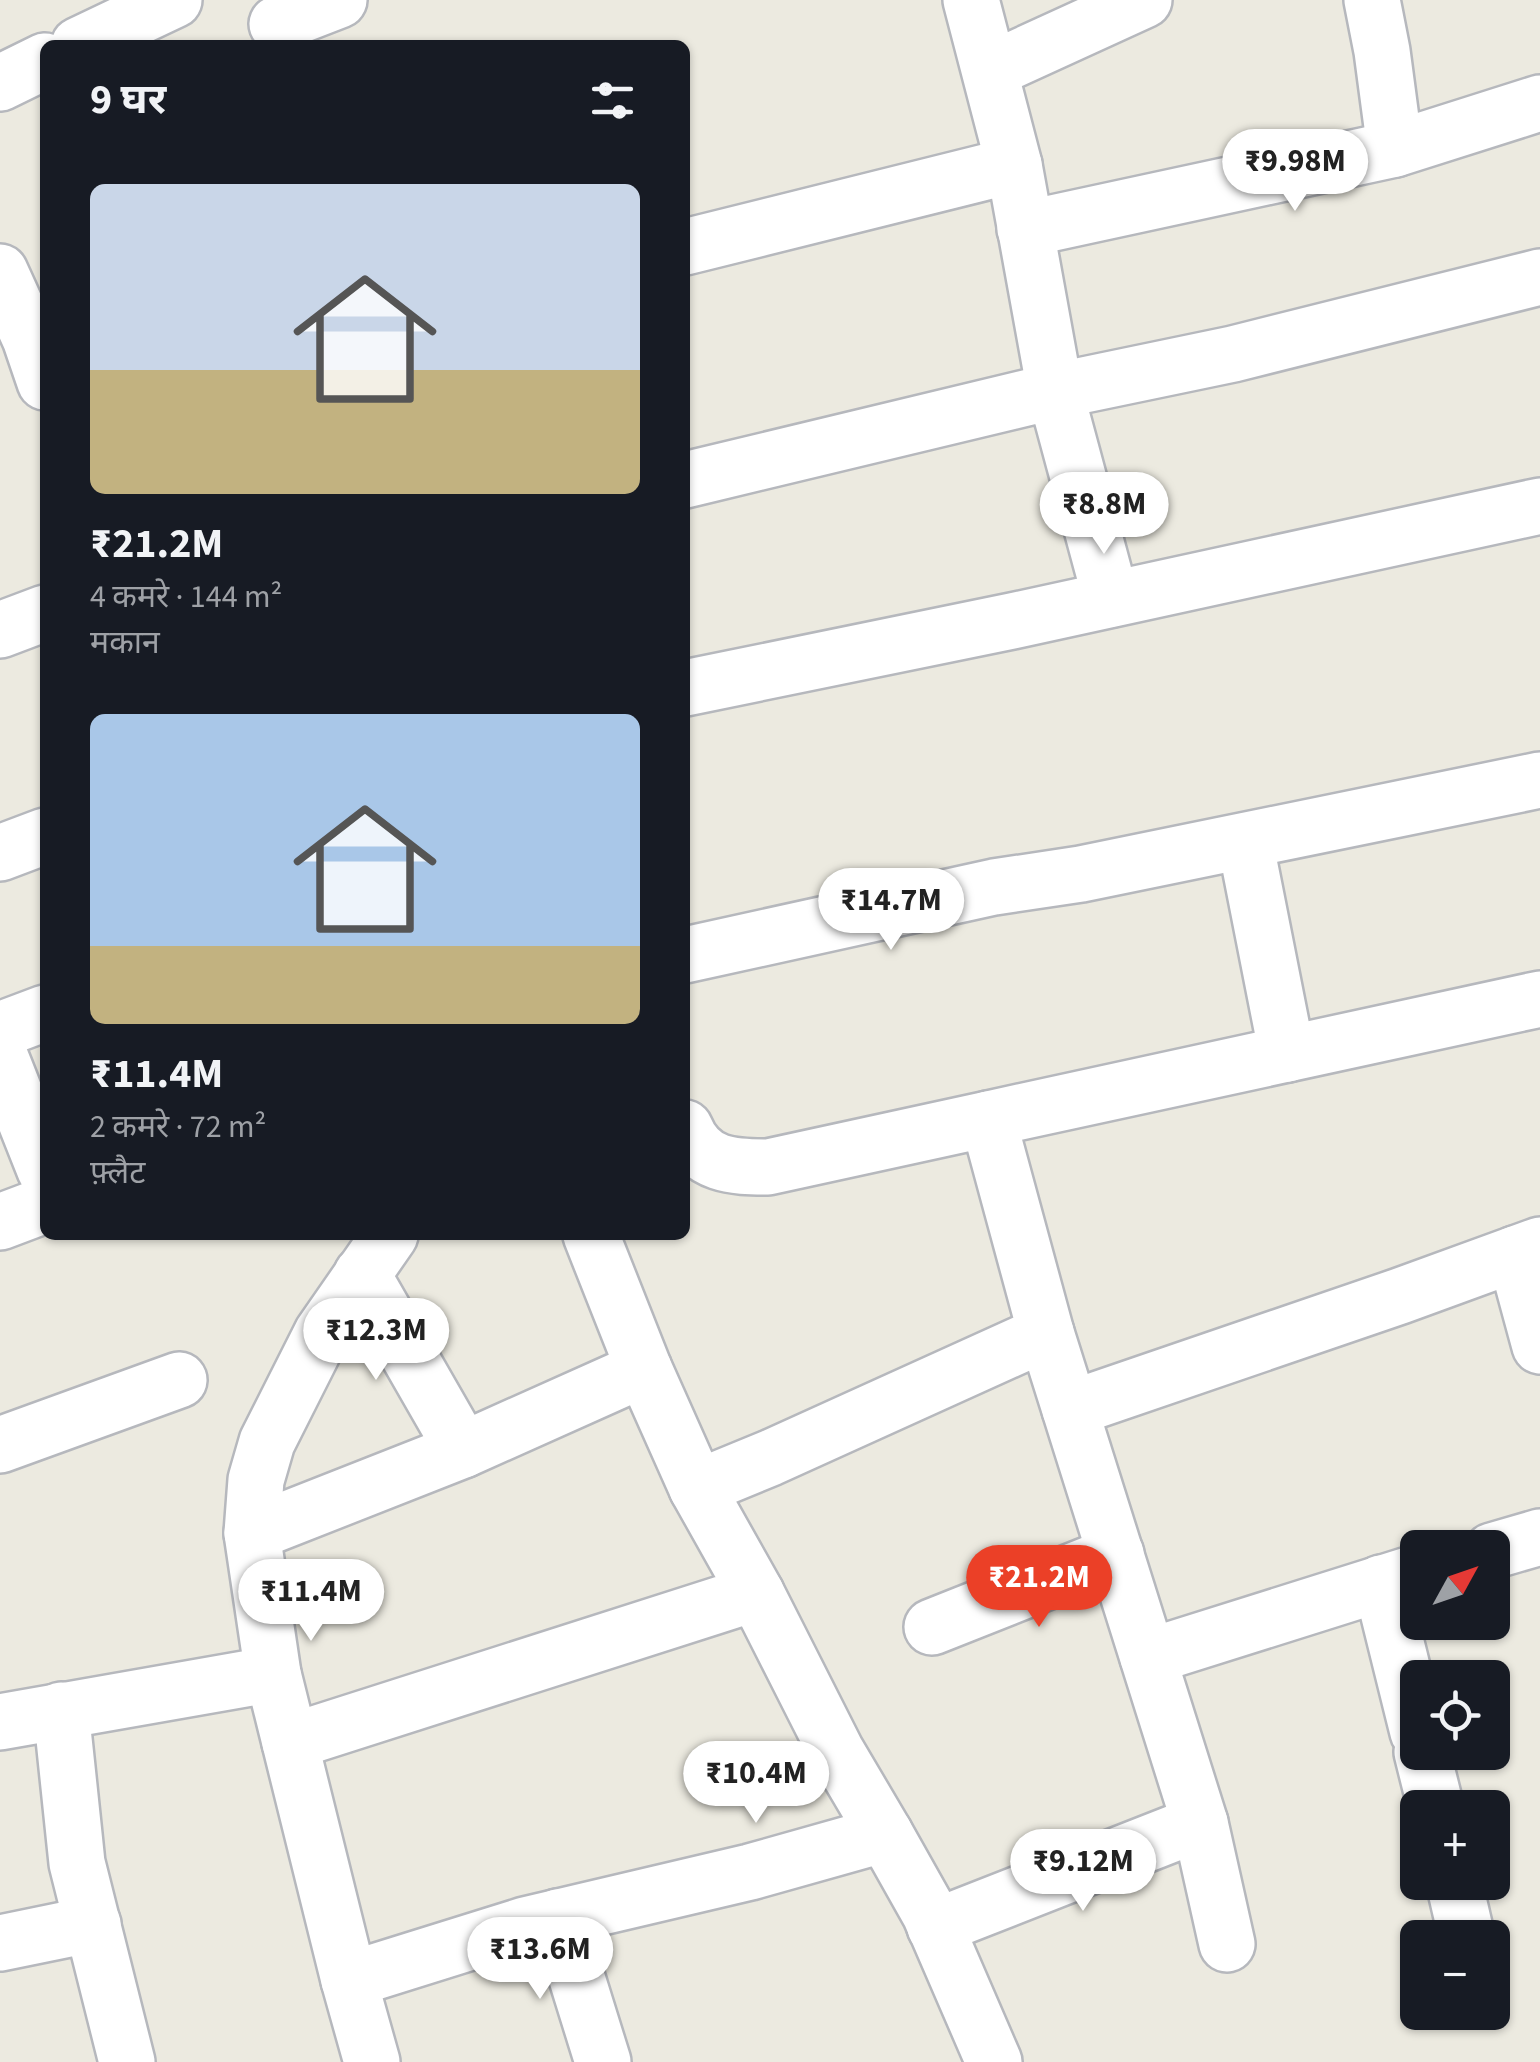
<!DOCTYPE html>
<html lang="hi">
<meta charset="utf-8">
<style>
body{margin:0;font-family:"Source Sans 3","Noto Sans Devanagari",sans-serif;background:#242831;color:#f1f3f6;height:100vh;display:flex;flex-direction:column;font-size:38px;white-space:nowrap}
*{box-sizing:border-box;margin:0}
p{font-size:32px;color:#9ea1a6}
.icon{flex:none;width:55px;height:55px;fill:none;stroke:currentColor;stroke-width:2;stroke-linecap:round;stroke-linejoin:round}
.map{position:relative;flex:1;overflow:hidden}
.sheet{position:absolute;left:40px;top:40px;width:650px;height:1200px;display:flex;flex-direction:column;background:#171b24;border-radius:15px;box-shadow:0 2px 8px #0004}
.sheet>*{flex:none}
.needle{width:65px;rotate:50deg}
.buttons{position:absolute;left:1400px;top:1530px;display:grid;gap:20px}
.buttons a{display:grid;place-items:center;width:110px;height:110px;border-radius:15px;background:#171b24;box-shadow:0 2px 8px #0004;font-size:50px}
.price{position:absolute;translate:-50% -85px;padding:0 22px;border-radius:35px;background:#fff;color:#222;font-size:32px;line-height:65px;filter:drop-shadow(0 2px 5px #0008)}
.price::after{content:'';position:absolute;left:50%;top:60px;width:30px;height:22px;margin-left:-15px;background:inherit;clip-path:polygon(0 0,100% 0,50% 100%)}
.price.on{background:#eb4027;color:#fff}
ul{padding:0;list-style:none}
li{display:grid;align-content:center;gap:20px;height:530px;padding:0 50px}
li span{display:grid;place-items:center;height:310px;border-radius:15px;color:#555}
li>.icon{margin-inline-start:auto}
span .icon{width:180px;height:180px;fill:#fffc;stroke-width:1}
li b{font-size:42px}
h2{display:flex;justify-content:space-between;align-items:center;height:120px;padding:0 50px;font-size:42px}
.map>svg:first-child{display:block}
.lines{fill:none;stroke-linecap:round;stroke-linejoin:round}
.minor-casing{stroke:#b6b8bd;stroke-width:60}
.minor{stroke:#fff;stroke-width:55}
</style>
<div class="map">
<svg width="1540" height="2062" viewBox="0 0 1540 2062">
<rect width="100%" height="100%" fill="#eceae0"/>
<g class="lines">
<defs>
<g id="minor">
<polyline points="971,0 1014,165"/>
<polyline points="1372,0 1382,51 1395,149"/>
<polyline points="277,24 339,0"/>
<polyline points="79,45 174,0"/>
<polyline points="991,70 1144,0"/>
<polyline points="0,83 45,61"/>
<polyline points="1025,229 1395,149 1540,103"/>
<polyline points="685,247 1014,165 1055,391 1233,354 1540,277"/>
<polyline points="0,272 30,338 45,382"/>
<polyline points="685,480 1055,391 1111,599"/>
<polyline points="0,630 45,613"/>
<polyline points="685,688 1012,621 1540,506"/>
<polyline points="1245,841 1287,1054"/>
<polyline points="0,853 45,836"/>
<polyline points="685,955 994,887 1081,874 1540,780"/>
<polyline points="0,1030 45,1013"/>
<polyline points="0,1056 45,1170"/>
<polyline points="988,1119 1540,999"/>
<polyline points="0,1222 45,1205"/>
<polyline points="591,1235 644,1369 697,1488"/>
<polyline points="1515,1254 1540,1346"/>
<polyline points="362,1274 463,1450"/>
<polyline points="1046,1333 1200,1823 1227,1944"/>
<polyline points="1070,1409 1400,1296 1540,1245"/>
<polyline points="0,1445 179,1380"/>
<polyline points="252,1533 463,1450 644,1369"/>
<polyline points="1492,1551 1540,1537"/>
<polyline points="1381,1583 1418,1732"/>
<polyline points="756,1593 836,1751 885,1834"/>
<polyline points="932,1627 1116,1554"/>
<polyline points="1148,1657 1418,1572"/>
<polyline points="61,1710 77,1863 127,2062"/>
<polyline points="0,1722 273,1674"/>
<path d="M290,1742L756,1593L697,1488L770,1458L1046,1333L988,1119L768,1167C733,1167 700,1166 685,1128"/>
<polyline points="1422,1752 1436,1808"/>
<polyline points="1454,1882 1467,1938"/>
<polyline points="558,1917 603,2062"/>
<polyline points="935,1927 1200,1823"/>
<polyline points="0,1943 93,1924"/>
<polyline points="349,1980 525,1925 750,1872 885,1834 930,1914 994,2062"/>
<polyline points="372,2062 349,1980 273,1674 252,1533 256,1480 267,1442 322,1333 390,1235"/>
</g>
</defs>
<use href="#minor" class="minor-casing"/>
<use href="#minor" class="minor"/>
</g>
</svg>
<div class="buttons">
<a><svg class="needle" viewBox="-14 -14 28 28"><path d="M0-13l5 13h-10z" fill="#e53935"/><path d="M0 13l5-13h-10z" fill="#9ea1a6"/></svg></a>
<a><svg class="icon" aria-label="locate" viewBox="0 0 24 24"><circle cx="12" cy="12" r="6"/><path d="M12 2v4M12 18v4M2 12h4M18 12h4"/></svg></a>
<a>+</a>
<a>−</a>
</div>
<b class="price" style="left:1295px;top:214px">₹9.98M</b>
<b class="price" style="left:1104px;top:557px">₹8.8M</b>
<b class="price" style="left:891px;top:953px">₹14.7M</b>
<b class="price" style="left:376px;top:1383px">₹12.3M</b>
<b class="price on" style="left:1039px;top:1630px">₹21.2M</b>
<b class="price" style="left:311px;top:1644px">₹11.4M</b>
<b class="price" style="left:756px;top:1826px">₹10.4M</b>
<b class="price" style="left:1083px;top:1914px">₹9.12M</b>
<b class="price" style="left:540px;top:2002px">₹13.6M</b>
<section class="sheet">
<h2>9 घर<svg class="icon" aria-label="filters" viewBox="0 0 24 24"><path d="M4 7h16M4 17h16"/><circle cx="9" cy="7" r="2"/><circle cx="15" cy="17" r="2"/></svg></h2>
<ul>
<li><span style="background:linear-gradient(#c9d6e8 60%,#c2b280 0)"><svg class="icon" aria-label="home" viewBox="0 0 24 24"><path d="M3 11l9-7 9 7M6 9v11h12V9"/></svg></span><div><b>₹21.2M</b><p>4 कमरे · 144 m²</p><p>मकान</p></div></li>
<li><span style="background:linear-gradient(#a9c7e8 75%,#c2b280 0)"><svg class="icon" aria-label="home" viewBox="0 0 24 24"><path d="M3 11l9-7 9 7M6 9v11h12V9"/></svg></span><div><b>₹11.4M</b><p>2 कमरे · 72 m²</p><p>फ़्लैट</p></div></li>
</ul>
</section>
</div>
